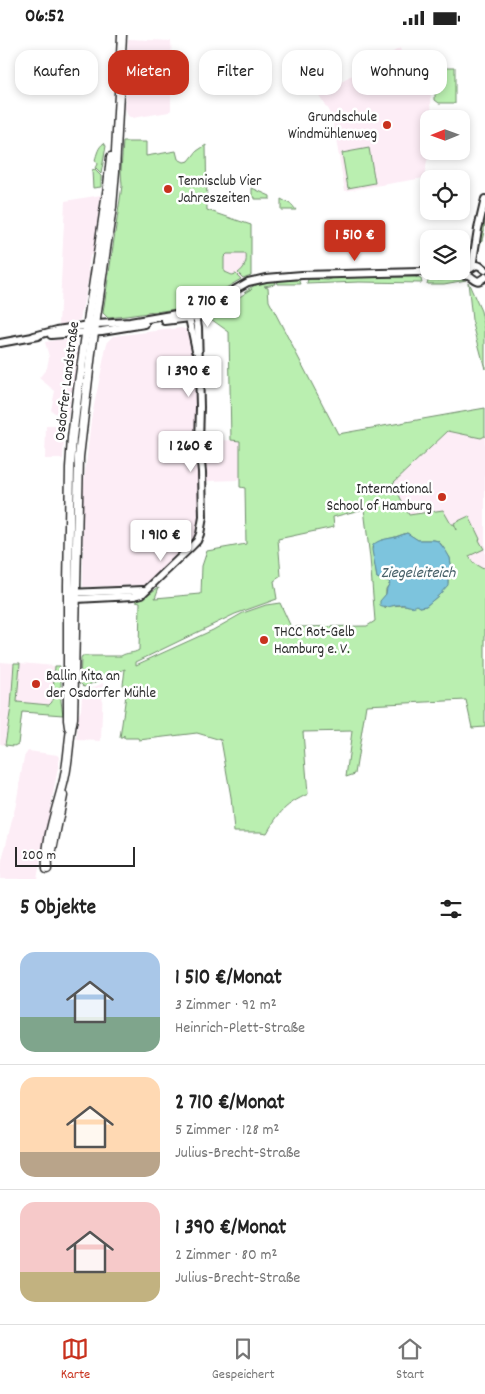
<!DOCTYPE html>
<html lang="de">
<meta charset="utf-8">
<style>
body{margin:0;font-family:Dekko,sans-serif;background:#f6f6f6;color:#222;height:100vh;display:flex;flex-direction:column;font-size:19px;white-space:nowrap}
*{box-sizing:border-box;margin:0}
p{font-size:16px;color:#767676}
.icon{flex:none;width:28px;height:28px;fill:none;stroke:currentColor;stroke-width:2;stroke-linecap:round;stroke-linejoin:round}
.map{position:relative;height:844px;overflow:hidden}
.side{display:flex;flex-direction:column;background:#fff;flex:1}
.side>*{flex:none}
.banner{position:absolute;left:15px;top:15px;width:455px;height:45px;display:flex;gap:10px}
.needle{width:32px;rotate:269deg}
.tools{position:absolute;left:420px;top:75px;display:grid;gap:10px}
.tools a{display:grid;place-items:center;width:50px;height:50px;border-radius:10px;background:#fff;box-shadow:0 2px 8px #0003;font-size:25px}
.scale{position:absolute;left:15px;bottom:12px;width:120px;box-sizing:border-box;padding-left:5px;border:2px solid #2b2b2b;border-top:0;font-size:14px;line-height:18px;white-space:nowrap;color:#2b2b2b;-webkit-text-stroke:4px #fff;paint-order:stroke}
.price{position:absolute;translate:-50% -42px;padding:0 11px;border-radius:5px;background:#fff;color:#222;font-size:16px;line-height:32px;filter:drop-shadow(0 1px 2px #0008)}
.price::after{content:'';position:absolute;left:50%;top:30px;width:15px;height:11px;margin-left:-8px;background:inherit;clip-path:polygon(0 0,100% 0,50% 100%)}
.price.active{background:#c8321e;color:#fff}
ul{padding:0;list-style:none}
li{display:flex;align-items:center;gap:15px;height:125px;padding:0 20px}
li+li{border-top:1px solid #e0e0e0}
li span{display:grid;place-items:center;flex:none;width:140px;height:100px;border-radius:15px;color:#555}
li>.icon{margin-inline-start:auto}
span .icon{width:60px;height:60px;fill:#fffc;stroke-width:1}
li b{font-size:21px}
h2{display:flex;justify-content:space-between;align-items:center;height:60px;padding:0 20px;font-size:21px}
.chip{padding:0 18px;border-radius:15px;background:#fff;box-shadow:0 2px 8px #0003;font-size:18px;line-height:45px}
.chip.active{background:#c8321e;color:#fff}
.status{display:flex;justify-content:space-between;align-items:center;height:35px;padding:0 25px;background:#fff;direction:ltr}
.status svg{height:14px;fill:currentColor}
.tabs{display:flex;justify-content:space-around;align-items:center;height:70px;border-top:1px solid #e0e0e0;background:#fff;font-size:14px;color:#767676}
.tabs a{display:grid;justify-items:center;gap:2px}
.tabs .active{color:#c8321e}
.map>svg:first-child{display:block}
.built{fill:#fdedf6}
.green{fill:#baefb0;stroke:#728d6e;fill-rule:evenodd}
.water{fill:#7dc4dd;stroke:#5c8796}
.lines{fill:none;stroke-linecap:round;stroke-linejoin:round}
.tertiary-casing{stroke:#2b2b2b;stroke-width:10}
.primary-casing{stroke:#2b2b2b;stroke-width:11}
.tertiary{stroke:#fff;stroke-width:6}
.primary{stroke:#fff;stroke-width:8}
.poi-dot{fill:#c8321e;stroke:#fff;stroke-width:2}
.labels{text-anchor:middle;stroke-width:5;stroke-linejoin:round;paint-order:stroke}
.poi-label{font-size:15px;fill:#2b2b2b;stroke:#fff;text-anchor:start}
.street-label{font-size:15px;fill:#2b2b2b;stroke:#fff}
.water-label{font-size:16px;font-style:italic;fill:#486169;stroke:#fff}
</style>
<div class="status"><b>06:52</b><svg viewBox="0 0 49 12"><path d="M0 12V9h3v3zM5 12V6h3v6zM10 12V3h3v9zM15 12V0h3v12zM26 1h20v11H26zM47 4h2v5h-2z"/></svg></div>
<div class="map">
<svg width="485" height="844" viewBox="0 0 485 844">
<rect width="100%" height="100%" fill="#fff"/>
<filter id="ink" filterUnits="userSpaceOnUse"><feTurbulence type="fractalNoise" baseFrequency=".02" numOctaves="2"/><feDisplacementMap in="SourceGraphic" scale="10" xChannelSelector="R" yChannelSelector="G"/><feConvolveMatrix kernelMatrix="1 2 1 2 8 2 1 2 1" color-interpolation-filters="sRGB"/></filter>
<g filter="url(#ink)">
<g class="built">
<polygon points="128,4 171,6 172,26 127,22"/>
<polygon points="400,13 406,38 429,21 432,84 429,84 429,116 424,143 345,156 332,82 319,60"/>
<polygon points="131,28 161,32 160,45 171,45 171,75 169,77 132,83 128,81 125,74 127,31"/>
<polygon points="101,160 93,218 90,221 88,235 90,237 89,241 80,285 59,290 65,166"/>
<polygon points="227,219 246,219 246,227 240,240 243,243 241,244 238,241 224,237 224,222"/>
<polygon points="181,293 188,295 195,322 199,492 196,503 148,549 144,550 83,552 83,457 91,385 107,308 114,301"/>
<polygon points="78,303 76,313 79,314 67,386 62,384 51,375 55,356 39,343 47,333 49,322 45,307 61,304 62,305"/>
<polygon points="46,391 59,391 64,395 63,424 45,424"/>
<polygon points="448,396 481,403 485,401 485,535 473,528 453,489 451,490 443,476 409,480 393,448"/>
<polygon points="240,405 240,445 206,446 205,406"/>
<polygon points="0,627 14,628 11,672 5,710 0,709"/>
<polygon points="20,628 55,631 52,667 49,670 17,667"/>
<polygon points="103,648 101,706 77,705 78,682 81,675 82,661 85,656"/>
<polygon points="28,716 58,720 60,722 37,844 0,844 0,834 16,769 24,722"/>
</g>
<g class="green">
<polygon points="435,32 455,32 455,68 439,68 435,65"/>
<path d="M123,107H146V121L176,116L178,124L184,127L189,126L197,116L206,110L207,175L251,190V240L243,243L238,238C245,233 247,227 246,219H227L224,222V237L231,240L236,239L241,244L214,260L183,273L126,281L108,283L103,278L122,151L121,136Z"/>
<path d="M104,108L106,111L101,139L95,133L97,129L95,125C97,119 98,112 104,108Z"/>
<polygon points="369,113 375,148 348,153 342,118"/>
<polygon points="95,135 101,141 101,152 93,153 92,136"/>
<polygon points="252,153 270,161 270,164 255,164 255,162 252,162"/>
<polygon points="281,164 292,170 296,175 281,175"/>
<path d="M485,173C485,184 485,204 479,211L480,195Z"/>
<polygon points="337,242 415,242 421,244 422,248 359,247 307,249 308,244 328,245"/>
<polygon points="299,244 301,249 277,249 276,245"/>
<polygon points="462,244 466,245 444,249 427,249 428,245"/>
<path d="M274,245L275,249L264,251L268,252L269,266L338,399L485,373V401L481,403L448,396L393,448L409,480L443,475L451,489H453L456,495L454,488L469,481L480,504L479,505L484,514L469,521L473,528L485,535V692L472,693L466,665L366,670L355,739L346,742L352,696L303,697L308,759C285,770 280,776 267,798L260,797H234L231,762L221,705L197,698L139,705L138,703H124V700L122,703H120L126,660L123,650L125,634L84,652L80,648L81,623L82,621H121C127,617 133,619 139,615L140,567L136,566L137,565L144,562L159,552L155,563L201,559L202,531L207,516L246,509L245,453L240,452V406L231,405L229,297L208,282L252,254L244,257C252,250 264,247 274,245ZM364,474L370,523L375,586L367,591L291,592L280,568L266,570L243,578L213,595L136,630V627L235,579L277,564L274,546L281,541L278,504L334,492L333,482ZM407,498L418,505H434L438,506L441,509L450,523L451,529L448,539V548L439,560L426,571L420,572L417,569L408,571L406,570L388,571L385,574L386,554L390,548L388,546L377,543L372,512C380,504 385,505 395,502C399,501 403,499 407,498Z"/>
<polygon points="468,247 481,276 485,294 485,334 472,285"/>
<polygon points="75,394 79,394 75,442 73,547 71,547 72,442"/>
<polygon points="14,628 20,628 17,667 49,670 52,667 55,631 60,631 61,636 61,666 63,680 22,677 18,709 14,711 5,710 11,672"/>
</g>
<path class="water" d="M407,498L418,505H434L438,506L446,516L450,523L451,529L448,539V550L439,560L426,571L420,572L417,570C412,573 411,571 405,570C402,569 399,570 396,570C390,571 385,574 380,571V566L386,559L387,553L390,548L388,546L377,543L372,515L373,510C379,504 388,504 396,502C400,501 403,499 407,498Z"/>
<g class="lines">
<defs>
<g id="tertiary">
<polyline points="472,232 478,194 485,164"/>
<polyline points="461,236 470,234 476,230 480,231 485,235"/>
<path d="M456,238C460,239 466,239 470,241C477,246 477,248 485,242"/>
<polyline points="188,278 196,315"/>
<path d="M165,286C187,283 206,285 220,264"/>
<polyline points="51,300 102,296 145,289"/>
<polyline points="34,301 57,295 96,289 130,287 188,277 220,263 248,247 266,243 302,240 460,236"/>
<polyline points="0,308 38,301"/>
<polyline points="68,558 143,555"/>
<polyline points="76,564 134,561 142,559 191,512 197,506 200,499 203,482 202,437 199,408 200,372 198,292 196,280 193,278 189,277"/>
</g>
<g id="primary">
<polyline points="69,692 68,685 68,550 70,433 72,403 78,354 108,151 111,122"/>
<polyline points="51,820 63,761"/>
<path d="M47,834C45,805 56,777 63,749C69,728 68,705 73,683L79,422L91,318L112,172L115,136L122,0"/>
</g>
</defs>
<use href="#tertiary" class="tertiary-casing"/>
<use href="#primary" class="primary-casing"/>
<use href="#tertiary" class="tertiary"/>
<use href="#primary" class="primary"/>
</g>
</g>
<g class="poi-dot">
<circle cx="387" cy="90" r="5"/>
<circle cx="168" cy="154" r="5"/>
<circle cx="442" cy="462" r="5"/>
<circle cx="264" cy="605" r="5"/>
<circle cx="36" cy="649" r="5"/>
</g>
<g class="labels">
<g class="poi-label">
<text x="377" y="86" text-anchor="end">Grundschule<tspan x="377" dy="17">Windmühlenweg</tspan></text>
<text x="178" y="150">Tennisclub Vier<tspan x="178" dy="17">Jahreszeiten</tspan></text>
<text x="432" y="458" text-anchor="end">International<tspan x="432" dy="17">School of Hamburg</tspan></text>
<text x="274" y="601">THCC Rot-Gelb<tspan x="274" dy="17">Hamburg e. V.</tspan></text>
<text x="46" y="645">Ballin Kita an<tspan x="46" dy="17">der Osdorfer Mühle</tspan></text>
</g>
<g class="street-label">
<text transform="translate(66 346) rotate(-83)" y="5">Osdorfer Landstraße</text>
</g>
<g class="water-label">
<text x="418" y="542">Ziegeleiteich</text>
</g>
</g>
</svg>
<div class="tools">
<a><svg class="needle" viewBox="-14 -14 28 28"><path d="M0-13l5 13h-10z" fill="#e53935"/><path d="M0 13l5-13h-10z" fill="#767676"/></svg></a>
<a><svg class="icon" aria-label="locate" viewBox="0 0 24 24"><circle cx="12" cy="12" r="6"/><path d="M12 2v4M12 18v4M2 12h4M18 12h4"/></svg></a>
<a><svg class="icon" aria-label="layers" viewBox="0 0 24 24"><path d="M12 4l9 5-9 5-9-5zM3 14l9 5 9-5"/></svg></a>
</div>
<div class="scale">200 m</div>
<b class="price active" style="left:355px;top:227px">1 510 €</b>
<b class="price" style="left:208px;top:293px">2 710 €</b>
<b class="price" style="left:189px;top:363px">1 390 €</b>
<b class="price" style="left:191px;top:438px">1 260 €</b>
<b class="price" style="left:161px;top:527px">1 910 €</b>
<div class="banner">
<a class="chip">Kaufen</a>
<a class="chip active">Mieten</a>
<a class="chip">Filter</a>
<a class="chip">Neu</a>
<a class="chip">Wohnung</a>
</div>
</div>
<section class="side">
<h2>5 Objekte<svg class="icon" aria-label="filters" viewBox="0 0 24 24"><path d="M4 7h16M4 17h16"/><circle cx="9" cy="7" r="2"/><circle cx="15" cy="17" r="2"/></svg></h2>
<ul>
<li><span style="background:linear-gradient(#a9c7e8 65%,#7fa58c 0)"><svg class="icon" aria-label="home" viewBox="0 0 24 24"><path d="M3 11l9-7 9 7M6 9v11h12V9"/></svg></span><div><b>1 510 €/Monat</b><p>3 Zimmer · 92 m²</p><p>Heinrich-Plett-Straße</p></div></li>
<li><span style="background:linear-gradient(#ffd9b3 75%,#b9a48a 0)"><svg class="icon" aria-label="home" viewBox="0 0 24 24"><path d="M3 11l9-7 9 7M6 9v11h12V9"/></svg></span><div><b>2 710 €/Monat</b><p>5 Zimmer · 128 m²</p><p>Julius-Brecht-Straße</p></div></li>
<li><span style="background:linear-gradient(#f6c9c9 70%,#c2b280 0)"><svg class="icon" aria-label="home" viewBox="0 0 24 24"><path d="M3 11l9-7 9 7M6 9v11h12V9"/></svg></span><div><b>1 390 €/Monat</b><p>2 Zimmer · 80 m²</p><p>Julius-Brecht-Straße</p></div></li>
</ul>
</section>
<nav class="tabs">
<a class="active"><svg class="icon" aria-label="map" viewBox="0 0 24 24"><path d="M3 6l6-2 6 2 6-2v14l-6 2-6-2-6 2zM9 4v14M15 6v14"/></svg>Karte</a>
<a><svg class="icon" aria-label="saved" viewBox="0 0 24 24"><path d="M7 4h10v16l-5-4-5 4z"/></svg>Gespeichert</a>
<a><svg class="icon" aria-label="home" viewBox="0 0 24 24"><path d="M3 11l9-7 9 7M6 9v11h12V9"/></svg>Start</a>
</nav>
